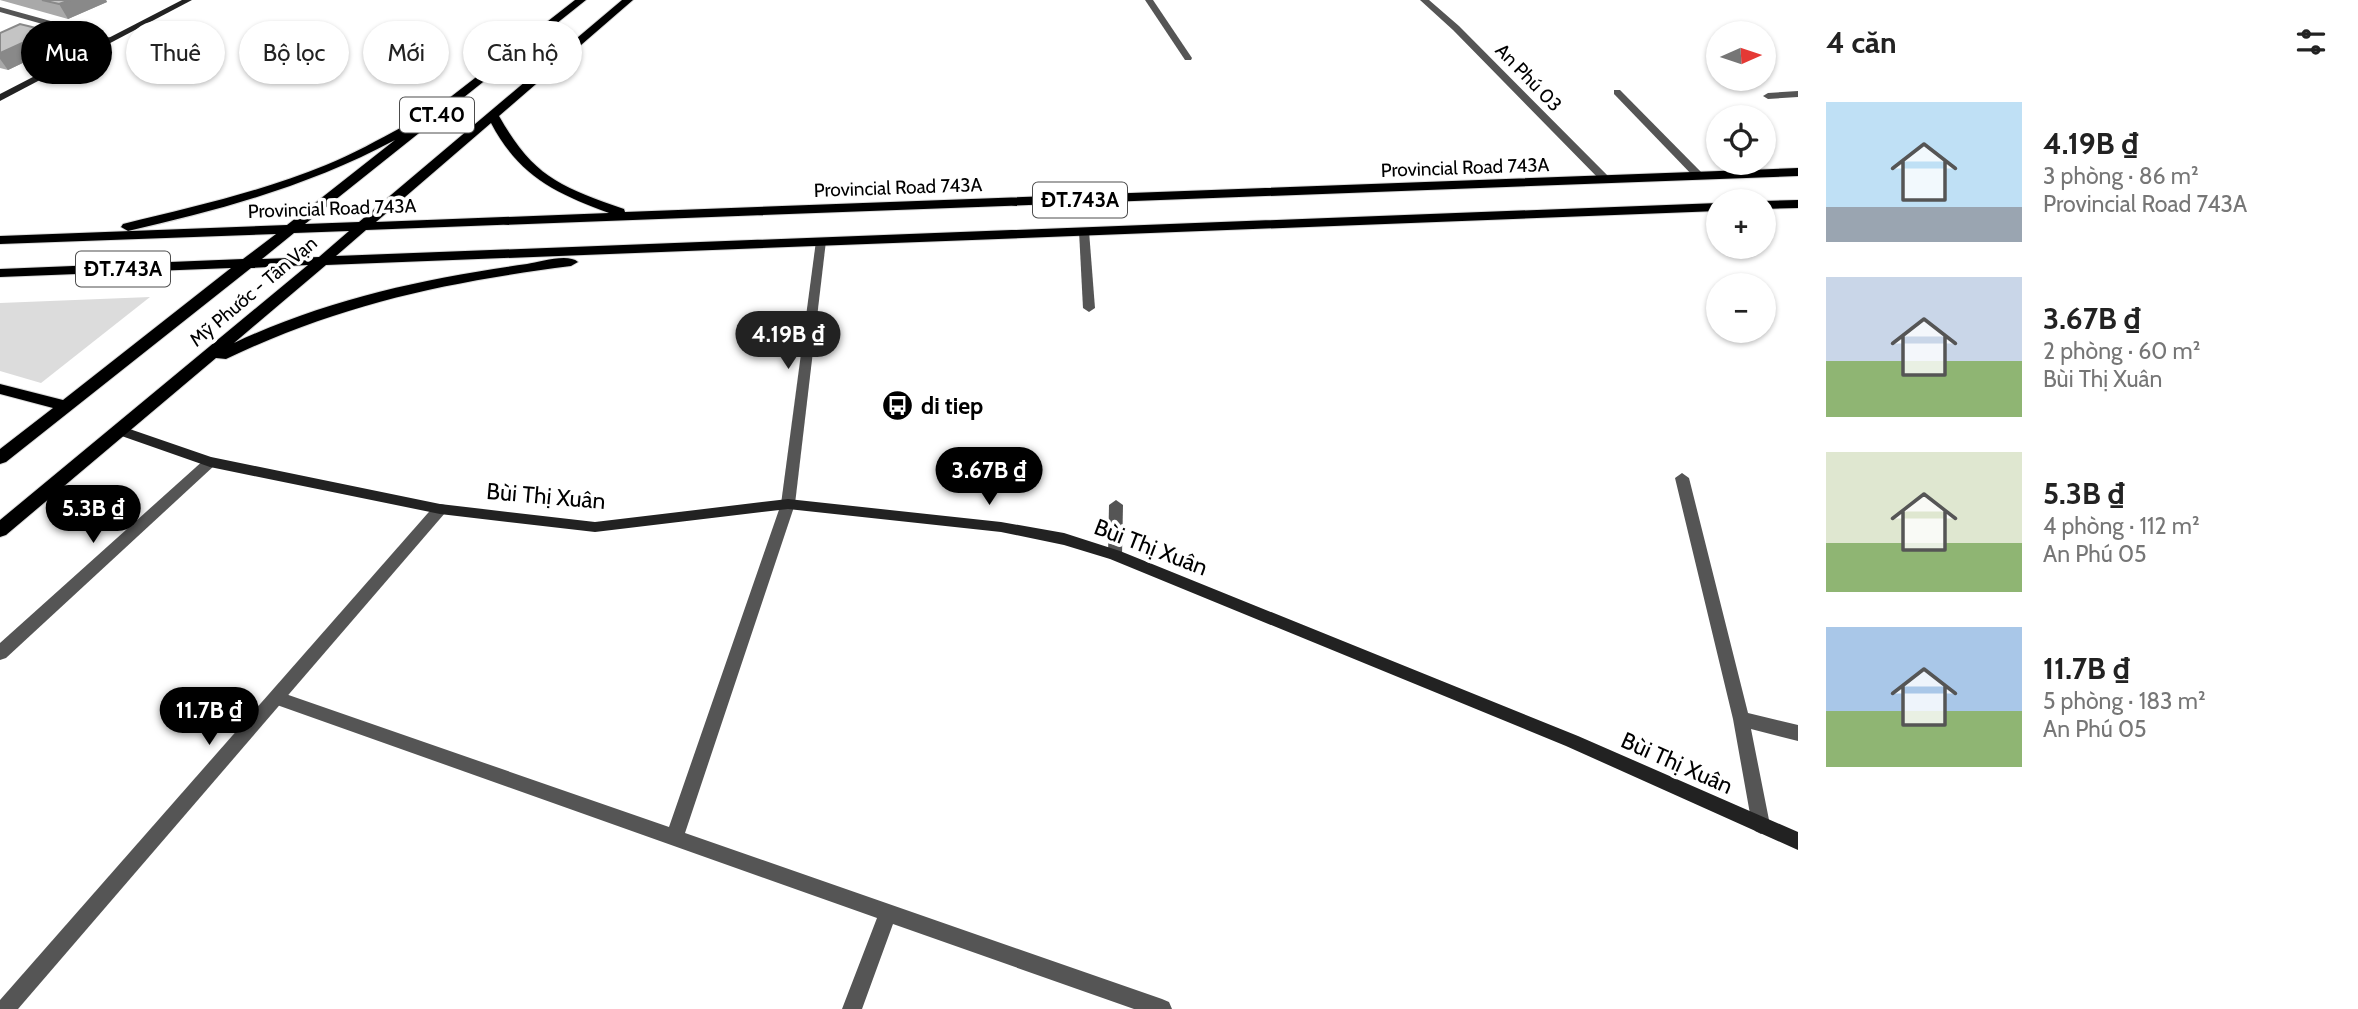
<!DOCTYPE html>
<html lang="vi">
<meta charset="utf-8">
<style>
body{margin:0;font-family:Cabin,sans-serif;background:#f6f6f6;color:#222;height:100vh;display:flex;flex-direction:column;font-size:26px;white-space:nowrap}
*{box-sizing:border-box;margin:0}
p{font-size:23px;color:#767676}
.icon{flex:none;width:38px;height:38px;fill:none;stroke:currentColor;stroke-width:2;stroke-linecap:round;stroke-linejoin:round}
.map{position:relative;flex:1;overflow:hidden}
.sheet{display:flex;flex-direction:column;background:#fff;width:560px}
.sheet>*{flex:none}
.banner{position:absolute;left:21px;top:21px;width:665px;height:63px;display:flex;gap:14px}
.needle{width:46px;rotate:87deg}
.tools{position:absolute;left:1706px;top:21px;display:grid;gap:14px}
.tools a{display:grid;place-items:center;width:70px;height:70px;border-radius:50%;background:#fff;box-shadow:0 2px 5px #0004;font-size:35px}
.price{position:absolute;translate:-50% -60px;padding:0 16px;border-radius:24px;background:#000;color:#fff;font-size:23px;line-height:46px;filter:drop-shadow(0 2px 4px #0008)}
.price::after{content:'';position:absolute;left:50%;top:42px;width:21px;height:16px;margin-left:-10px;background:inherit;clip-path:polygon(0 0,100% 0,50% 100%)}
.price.on{background:#222;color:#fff}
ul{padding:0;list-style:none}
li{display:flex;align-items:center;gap:21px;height:175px;padding:0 28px}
li span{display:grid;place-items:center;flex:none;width:196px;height:140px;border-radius:0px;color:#555}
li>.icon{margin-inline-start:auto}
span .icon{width:84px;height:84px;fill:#fffc;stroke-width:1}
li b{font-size:30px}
h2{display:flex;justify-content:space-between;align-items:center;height:84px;padding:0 28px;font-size:30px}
.tag{padding:0 24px;border-radius:32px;background:#fff;box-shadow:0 2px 5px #0004;font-size:24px;line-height:63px}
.tag.on{background:#000;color:#fff}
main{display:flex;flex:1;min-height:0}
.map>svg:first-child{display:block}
.green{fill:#dcdcdc}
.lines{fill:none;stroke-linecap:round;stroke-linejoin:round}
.primary-casing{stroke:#dbdbdb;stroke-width:2}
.lane{fill:#555;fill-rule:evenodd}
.street{fill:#555;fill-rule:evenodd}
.secondary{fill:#222;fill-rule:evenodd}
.primary{fill:#000;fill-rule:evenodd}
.wall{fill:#a9a9a9}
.shaded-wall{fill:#898989}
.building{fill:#c4c4c4;stroke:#898989;stroke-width:2}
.labels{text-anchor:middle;stroke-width:7;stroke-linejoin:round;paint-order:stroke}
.far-street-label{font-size:19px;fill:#000;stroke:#fff}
.shield{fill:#fff;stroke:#4c4c4c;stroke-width:2}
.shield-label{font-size:21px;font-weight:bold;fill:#000}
.poi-label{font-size:23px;font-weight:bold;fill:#000;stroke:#fff;text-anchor:start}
.street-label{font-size:23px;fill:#000;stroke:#fff}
</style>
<main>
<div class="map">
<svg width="1798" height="1009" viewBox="0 0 1798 1009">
<rect width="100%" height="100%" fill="#fff"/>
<polygon class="green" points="150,297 41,383 0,371 0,303"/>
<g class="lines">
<defs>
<g id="primary">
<path d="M575,0H586L305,224L359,222L622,0H633L499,116C534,177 559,186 624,209L625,212L1798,168V176L366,230L336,256L1718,203V211L326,265L234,343C327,299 426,278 527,264C540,262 568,253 578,262L571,266C446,282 341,304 226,359L216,358L6,535L0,537V520L308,265L251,268L6,462L0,464V449L53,408L0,394V384L63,400L231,268L0,277V269L243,259L276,234L0,244V236L287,225L395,140C311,185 221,210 128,231L121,227L123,224C192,207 260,192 326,165C353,154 378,140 404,126L412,127ZM491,123C519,176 555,193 609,213L376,222ZM349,231L319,257L262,259L294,233Z"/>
<polygon points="1798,200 1798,208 1764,209 1763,201"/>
</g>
</defs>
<use href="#primary" class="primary-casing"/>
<g class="lane">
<polygon points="0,7 112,38 113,40 106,42 0,12"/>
<polygon points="1614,90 1620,90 1703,174 1703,178 1695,178 1614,94"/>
<polygon points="1798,91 1798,97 1768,99 1763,96 1768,93"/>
<polygon points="1084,228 1089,231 1095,308 1089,312 1083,308 1079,231"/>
<polygon points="1682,473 1689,478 1748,713 1798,725 1798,741 1751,729 1770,825 1767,831 1761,834 1755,831 1752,825 1733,719 1675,478"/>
<polygon points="788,499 795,504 685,833 1162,999 1169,1002 1172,1009 1134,1009 893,924 862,1009 842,1009 877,918 277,705 271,703 269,698 271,693 277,691 669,827 781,504"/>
<polygon points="1116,500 1123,505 1122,555 1120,559 1110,559 1108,555 1109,505"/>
</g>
<g class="street">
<polygon points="1145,0 1153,0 1192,58 1191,60 1185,60"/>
<polygon points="1420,0 1429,0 1459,26 1611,179 1611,183 1603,183 1453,30"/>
<polygon points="821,238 826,241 795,504 788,509 781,504 816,241"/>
<polygon points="210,457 215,459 217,462 215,465 6,658 0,660 0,643 205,459"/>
<polygon points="440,504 445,505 447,509 445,513 18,1009 0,1009 0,1000 435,505"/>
</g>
<g class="secondary">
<polygon points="182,0 192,0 0,101 0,94"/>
<polygon points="118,425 211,457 440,504 595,522 788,499 1001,522 1064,533 1120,551 1578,736 1798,832 1798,850 1566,746 1110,559 1064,545 1001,532 788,509 595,532 440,514 210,467 113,433 111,430 113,427"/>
</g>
<use href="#primary" class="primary"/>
</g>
<g class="wall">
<polygon points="0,0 106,0 107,2 68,19"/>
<polygon points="64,24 73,39 8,70 0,68 0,33 40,29"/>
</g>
<g class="shaded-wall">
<polygon points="70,0 106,0 107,2 68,19 59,4"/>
<polygon points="64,24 73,39 8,70 0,59 0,53"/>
</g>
<g class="building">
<polygon points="42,0 70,0 59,4"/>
<polygon points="55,22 64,24 0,53 0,33 20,24 40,29"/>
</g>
<defs>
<symbol id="bus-disc" viewBox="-11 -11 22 22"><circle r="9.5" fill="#000" stroke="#fff"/><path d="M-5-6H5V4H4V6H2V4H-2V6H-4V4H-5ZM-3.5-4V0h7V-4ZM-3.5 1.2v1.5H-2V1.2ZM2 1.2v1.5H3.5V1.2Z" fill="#fff"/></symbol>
</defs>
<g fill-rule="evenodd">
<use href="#bus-disc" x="880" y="388" width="35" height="35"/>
</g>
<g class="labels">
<g class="far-street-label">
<text transform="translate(1529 77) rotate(46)" y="7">An Phú 03</text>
<text transform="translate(1465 167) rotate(-2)" y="7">Provincial Road 743A</text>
<text transform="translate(898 187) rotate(-2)" y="7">Provincial Road 743A</text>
<text transform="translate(332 208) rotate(-2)" y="7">Provincial Road 743A</text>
<text transform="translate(253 291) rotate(-40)" y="7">Mỹ Phước - Tân Vạn</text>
</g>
<g class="shield">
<rect x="400" y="97.5" width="74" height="35" rx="5"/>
<rect x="1033" y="182.5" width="94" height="35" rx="5"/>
<rect x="76" y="251.5" width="94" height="35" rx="5"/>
</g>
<g class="shield-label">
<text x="437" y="122">CT.40</text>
<text x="1080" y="207">ĐT.743A</text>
<text x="123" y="276">ĐT.743A</text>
</g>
<g class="poi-label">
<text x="921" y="414">di tiep</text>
</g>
<g class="street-label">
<text transform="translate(546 496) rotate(5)" y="8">Bùi Thị Xuân</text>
<text transform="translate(1151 547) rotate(21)" y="8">Bùi Thị Xuân</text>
<text transform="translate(1677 763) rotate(24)" y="8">Bùi Thị Xuân</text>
</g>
</g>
</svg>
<div class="tools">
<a><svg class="needle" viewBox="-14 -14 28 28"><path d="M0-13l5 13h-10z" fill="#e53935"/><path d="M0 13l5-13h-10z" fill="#767676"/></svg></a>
<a><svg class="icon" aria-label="locate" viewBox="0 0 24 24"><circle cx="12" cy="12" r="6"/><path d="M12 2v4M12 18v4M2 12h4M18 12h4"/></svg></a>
<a>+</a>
<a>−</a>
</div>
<b class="price on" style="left:788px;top:371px">4.19B ₫</b>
<b class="price" style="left:989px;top:507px">3.67B ₫</b>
<b class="price" style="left:93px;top:545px">5.3B ₫</b>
<b class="price" style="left:209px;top:747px">11.7B ₫</b>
<div class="banner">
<a class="tag on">Mua</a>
<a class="tag">Thuê</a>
<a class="tag">Bộ lọc</a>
<a class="tag">Mới</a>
<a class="tag">Căn hộ</a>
</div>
</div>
<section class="sheet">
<h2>4 căn<svg class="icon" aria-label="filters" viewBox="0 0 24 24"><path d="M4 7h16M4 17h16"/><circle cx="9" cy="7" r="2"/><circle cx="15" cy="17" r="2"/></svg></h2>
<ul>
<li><span style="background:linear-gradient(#bfe0f5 75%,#9aa5b1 0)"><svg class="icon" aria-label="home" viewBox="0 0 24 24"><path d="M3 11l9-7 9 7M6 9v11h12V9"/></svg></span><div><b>4.19B ₫</b><p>3 phòng · 86 m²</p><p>Provincial Road 743A</p></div></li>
<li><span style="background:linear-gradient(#c9d6e8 60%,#8fb573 0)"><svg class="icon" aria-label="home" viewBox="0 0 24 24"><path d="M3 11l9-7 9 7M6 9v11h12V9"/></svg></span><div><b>3.67B ₫</b><p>2 phòng · 60 m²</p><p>Bùi Thị Xuân</p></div></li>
<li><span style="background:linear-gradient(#dfe7d0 65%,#8fb573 0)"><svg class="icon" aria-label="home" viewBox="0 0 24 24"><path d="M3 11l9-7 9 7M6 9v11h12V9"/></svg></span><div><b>5.3B ₫</b><p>4 phòng · 112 m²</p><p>An Phú 05</p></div></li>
<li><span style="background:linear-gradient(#a9c7e8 60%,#8fb573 0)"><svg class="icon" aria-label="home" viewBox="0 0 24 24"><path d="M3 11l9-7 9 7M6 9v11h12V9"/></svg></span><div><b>11.7B ₫</b><p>5 phòng · 183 m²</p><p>An Phú 05</p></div></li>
</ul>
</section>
</main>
